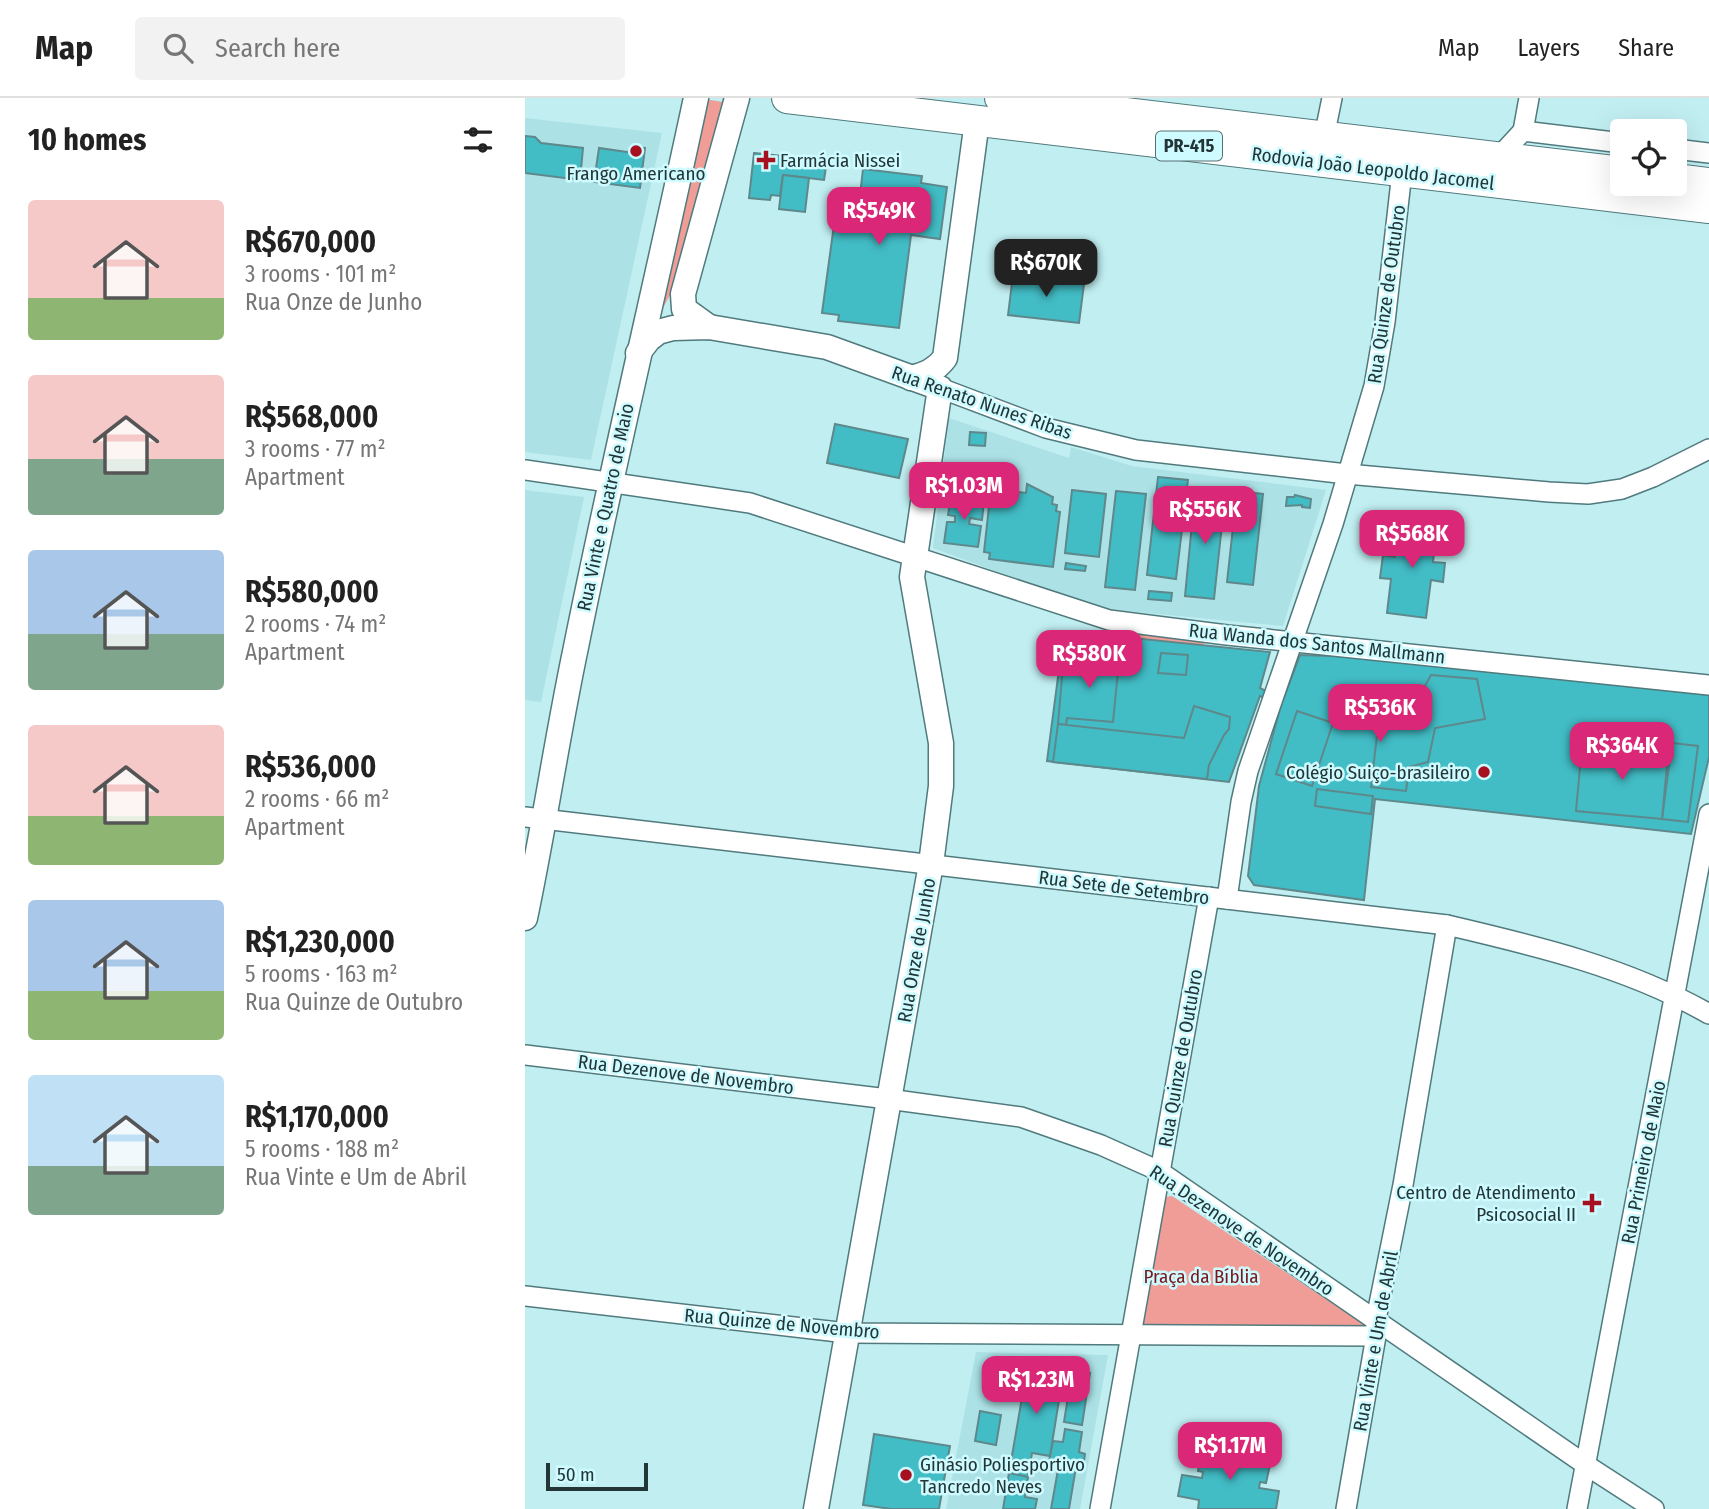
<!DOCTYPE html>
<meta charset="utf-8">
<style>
body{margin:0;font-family:"Fira Sans Condensed",sans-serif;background:#f2f2f2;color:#222;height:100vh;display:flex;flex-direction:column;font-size:26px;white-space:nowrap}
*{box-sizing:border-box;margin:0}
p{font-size:23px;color:#767676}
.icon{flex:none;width:38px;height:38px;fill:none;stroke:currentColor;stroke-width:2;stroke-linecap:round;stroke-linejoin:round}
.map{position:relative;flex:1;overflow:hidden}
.panel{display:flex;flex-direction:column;background:#fff;width:525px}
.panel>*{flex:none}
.fabs{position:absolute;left:1085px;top:21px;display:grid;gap:14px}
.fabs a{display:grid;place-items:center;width:77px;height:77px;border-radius:7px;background:#fff;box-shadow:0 7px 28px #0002;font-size:35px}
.scale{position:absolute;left:21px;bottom:18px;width:102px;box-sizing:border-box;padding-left:7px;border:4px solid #233536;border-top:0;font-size:19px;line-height:24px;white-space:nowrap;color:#233536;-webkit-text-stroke:5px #cefbff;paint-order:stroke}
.price{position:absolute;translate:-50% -60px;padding:0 16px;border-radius:14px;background:#db2777;color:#fff;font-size:23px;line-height:46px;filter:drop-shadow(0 2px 4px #0008)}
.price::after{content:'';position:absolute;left:50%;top:42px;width:21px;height:16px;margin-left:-10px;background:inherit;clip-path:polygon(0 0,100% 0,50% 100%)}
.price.current{background:#222;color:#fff}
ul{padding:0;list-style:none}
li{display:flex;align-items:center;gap:21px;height:175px;padding:0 28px}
li span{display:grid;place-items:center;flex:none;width:196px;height:140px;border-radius:7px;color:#555}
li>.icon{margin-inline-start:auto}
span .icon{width:84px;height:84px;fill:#fffc;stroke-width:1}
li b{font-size:30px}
h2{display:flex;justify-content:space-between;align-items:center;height:84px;padding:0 28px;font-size:30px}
header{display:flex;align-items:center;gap:42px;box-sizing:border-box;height:98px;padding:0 35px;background:#fff;border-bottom:2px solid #e0e0e0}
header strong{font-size:33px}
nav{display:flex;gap:38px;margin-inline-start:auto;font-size:24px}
.search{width:490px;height:63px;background:#f2f2f2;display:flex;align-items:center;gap:18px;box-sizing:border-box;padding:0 24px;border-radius:7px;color:#767676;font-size:26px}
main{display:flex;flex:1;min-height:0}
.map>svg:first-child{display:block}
.built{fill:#ace2e6}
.green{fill:#f19d97}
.building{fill:#42bcc5;stroke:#5e888b;stroke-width:2}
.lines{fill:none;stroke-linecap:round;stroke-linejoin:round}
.minor-casing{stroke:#507a7d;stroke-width:22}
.major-casing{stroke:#507a7d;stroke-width:27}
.highway-casing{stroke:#507a7d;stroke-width:32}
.minor{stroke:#fff;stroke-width:19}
.major{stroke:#fff;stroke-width:24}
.highway{stroke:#fff;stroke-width:30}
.poi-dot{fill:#a7101f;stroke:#cefbff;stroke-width:2.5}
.labels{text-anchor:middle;stroke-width:5;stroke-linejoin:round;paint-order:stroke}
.shield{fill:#cefbff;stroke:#567072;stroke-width:2}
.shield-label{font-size:18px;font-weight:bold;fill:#233536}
.poi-label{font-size:19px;fill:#233536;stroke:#cefbff;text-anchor:start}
.street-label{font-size:19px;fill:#233536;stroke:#cefbff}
.park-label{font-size:19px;fill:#7c161a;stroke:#cefbff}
</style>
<header>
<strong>Map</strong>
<div class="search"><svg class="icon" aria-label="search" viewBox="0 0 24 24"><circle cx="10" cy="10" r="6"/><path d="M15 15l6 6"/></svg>Search here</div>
<nav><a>Map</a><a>Layers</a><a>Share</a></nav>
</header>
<main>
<section class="panel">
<h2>10 homes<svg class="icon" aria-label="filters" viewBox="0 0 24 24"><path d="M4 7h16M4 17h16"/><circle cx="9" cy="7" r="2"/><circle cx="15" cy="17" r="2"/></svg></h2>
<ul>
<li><span style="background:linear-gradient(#f6c9c9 70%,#8fb573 0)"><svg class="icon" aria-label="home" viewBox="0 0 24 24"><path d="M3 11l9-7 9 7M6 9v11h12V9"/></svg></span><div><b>R$670,000</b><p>3 rooms · 101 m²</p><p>Rua Onze de Junho</p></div></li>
<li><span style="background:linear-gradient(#f6c9c9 60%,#7fa58c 0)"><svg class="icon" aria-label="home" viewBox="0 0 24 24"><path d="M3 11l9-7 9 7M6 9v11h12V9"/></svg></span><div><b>R$568,000</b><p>3 rooms · 77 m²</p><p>Apartment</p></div></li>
<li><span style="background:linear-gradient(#a9c7e8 60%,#7fa58c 0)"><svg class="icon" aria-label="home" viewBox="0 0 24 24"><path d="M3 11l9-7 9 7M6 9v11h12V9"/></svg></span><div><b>R$580,000</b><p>2 rooms · 74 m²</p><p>Apartment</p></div></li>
<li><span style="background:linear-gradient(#f6c9c9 65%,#8fb573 0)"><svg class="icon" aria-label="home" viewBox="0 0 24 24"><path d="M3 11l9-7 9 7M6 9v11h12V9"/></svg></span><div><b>R$536,000</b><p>2 rooms · 66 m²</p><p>Apartment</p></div></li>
<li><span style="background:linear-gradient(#a9c7e8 65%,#8fb573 0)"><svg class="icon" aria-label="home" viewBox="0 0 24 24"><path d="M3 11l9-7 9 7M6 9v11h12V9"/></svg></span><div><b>R$1,230,000</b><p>5 rooms · 163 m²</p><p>Rua Quinze de Outubro</p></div></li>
<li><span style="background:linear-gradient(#bfe0f5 65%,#7fa58c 0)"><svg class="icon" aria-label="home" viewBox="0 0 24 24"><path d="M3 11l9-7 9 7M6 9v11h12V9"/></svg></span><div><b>R$1,170,000</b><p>5 rooms · 188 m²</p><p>Rua Vinte e Um de Abril</p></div></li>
</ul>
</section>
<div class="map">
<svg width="1184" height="1411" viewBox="0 0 1184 1411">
<rect width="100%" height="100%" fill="#c1eef1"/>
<g class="built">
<polygon points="0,20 137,35 66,362 0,354"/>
<polygon points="424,320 544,360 546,349 607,368 801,392 758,528 570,510 408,450"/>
<polygon points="0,392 59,399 16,604 0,602"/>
<polygon points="451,1254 583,1257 555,1411 421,1411"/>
</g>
<g class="green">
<polygon points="179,1 204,5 161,168 138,210"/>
<polygon points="581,530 682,543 668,555 598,548"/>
<polygon points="647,1098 838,1226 840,1231 620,1229 617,1222 640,1099"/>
</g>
<g class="building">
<polygon points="0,38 10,39 16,45 58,50 55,82 0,75"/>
<polygon points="109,49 120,50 115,90 69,84 74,50 102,54"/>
<polygon points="229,55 302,63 299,82 258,77 255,98 246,97 245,102 224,100"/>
<polygon points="338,71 397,78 396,85 422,89 415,141 386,137 374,230 313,223 314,217 297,215 311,112 333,115"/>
<polygon points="258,77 284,80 280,114 254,111"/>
<polygon points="488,177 559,186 554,225 483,217"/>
<polygon points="310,326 383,341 374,380 302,365"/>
<polygon points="445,334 461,335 460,348 444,347"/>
<polygon points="633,379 663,382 651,481 622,477"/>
<polygon points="502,386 528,399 527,406 532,407 531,413 535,414 528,469 464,461 465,455 459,454 465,399 484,402 485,393 501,395"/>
<polygon points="547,392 581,396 574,459 540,455"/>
<polygon points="591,393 621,396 610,492 580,489"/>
<polygon points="712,393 738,396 728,487 702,484"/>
<polygon points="670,395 700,399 689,501 660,498"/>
<polygon points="770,397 786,401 785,410 777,409 777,407 761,408 762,399 769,399"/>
<polygon points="426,399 459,403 457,422 445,420 444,426 456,428 453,449 419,445 422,424 430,424 430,418 423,417"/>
<polygon points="874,425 912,429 908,464 920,465 918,484 906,482 901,520 862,515 866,481 855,480 858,457 870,459"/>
<polygon points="541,465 561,468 560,473 540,471"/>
<polygon points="624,493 647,495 646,503 623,501"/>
<polygon points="539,533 745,554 735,590 758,602 775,557 836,559 1184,597 1184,659 1166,736 850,701 839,802 729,787 723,778 734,688 756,607 735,598 704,684 522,663"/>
<polygon points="563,552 581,555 593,573 588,624 542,620 541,627 533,626 538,568 559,570"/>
<polygon points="636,555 663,557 661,577 633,575"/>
<polygon points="906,577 952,581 960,621 910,630 903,664 884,669 881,693 846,689 854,620 821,617 825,587 896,595"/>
<polygon points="669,608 705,619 704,631 699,637 684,667 682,681 528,664 533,626 659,640"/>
<polygon points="772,613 808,625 787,688 751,676"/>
<polygon points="1147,645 1173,648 1163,724 1137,721"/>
<polygon points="1057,648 1143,656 1137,721 1051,713"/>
<polygon points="792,691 848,698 846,716 790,708"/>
<polygon points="503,1265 539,1271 525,1358 507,1355 503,1379 484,1375"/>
<polygon points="547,1273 565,1275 557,1327 539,1324"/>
<polygon points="455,1313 476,1317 471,1347 450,1343"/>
<polygon points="540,1331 557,1334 554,1354 560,1356 558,1371 551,1369 544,1411 526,1411 534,1366 524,1364 525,1358 528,1343 538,1344"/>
<polygon points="349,1336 425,1348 414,1411 366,1411 338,1407"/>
<polygon points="677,1349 746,1362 741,1385 735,1384 734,1390 754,1393 751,1411 673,1411 674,1402 653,1398 657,1377 677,1380 678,1374 673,1373"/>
<polygon points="484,1375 503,1379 500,1399 512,1401 510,1411 478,1411"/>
</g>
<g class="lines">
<defs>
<g id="minor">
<polyline points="998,33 1004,0"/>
<polyline points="799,39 807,0"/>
<polyline points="1150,51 1184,55"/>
<polyline points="973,60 998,33 1097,45"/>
<polyline points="415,290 521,330 611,352 822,376 1024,394 1063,396 1097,391 1128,379 1184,351"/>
<polyline points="0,372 225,405 584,522 702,537 1184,587"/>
<path d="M0,719L922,827C1012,848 1104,870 1184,916"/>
<polyline points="702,801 716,704 723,673 808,426 849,288 860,224 877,74"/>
<polyline points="0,957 363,1001 496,1019 576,1047 634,1073 1061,1367 1129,1411"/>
<polyline points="0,1198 322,1235 851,1238"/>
<polyline points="575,1411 684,799"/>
<polyline points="821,1411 851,1238 851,1221 878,1087 922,827"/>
<polyline points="1052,1411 1184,716"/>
</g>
<g id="major">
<polyline points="184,229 159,211 158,196 212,0"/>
<polyline points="113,255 124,241 133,234 148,230 184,229 302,249 415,290 387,479 416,645 416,688 406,766 291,1411"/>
<path d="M386,280C401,276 411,272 420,260L452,23"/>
<path d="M0,820C19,730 32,639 51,549C88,365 132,183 171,0"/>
</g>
<g id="highway">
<polyline points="262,0 1184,110"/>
<polyline points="475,0 1097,74"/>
<polyline points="1150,81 1184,85"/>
</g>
</defs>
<use href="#minor" class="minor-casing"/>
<use href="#major" class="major-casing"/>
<use href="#highway" class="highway-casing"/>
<use href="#minor" class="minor"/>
<use href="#major" class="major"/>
<use href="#highway" class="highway"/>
</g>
<g class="poi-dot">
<circle cx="111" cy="53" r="7"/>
<path d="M237.5 51.5h7v7h7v7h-7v7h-7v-7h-7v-7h7z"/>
<circle cx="959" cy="674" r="7"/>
<path d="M1063.5 1094.5h7v7h7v7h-7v7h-7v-7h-7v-7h7z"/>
<circle cx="381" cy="1377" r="7"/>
</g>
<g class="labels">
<rect class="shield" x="631" y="33.5" width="66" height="29" rx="5"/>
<g class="shield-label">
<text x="664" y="54">PR-415</text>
</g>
<g class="poi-label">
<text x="255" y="69">Farmácia Nissei</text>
<text x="111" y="82" text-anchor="middle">Frango Americano</text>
<text x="945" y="681" text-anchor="end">Colégio Suiço-brasileiro</text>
<text x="1051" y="1101" text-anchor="end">Centro de Atendimento<tspan x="1051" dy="22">Psicosocial II</tspan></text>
<text x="395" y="1373">Ginásio Poliesportivo<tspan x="395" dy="22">Tancredo Neves</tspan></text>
</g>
<g class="street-label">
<text transform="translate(848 70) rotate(7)" y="7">Rodovia João Leopoldo Jacomel</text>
<text transform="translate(861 196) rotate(-82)" y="7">Rua Quinze de Outubro</text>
<text transform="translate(457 304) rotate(19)" y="7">Rua Renato Nunes Ribas</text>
<text transform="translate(80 409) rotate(-78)" y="7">Rua Vinte e Quatro de Maio</text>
<text transform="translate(792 545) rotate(6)" y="7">Rua Wanda dos Santos Mallmann</text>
<text transform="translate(599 789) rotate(7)" y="7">Rua Sete de Setembro</text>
<text transform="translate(391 852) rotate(-80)" y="7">Rua Onze de Junho</text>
<text transform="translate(655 960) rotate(-80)" y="7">Rua Quinze de Outubro</text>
<text transform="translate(161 976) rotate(7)" y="7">Rua Dezenove de Novembro</text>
<text transform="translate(1118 1064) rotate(-79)" y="7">Rua Primeiro de Maio</text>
<text transform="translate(717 1132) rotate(34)" y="7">Rua Dezenove de Novembro</text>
<text transform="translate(257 1225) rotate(5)" y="7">Rua Quinze de Novembro</text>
<text transform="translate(850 1243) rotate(-80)" y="7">Rua Vinte e Um de Abril</text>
</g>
<g class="park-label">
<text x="676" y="1185">Praça da Bíblia</text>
</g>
</g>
</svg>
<div class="fabs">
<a><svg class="icon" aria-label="locate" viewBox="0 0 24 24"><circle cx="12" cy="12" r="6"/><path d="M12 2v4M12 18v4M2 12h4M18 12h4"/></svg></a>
</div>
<div class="scale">50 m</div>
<b class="price" style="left:354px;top:149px">R$549K</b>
<b class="price current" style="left:521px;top:201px">R$670K</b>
<b class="price" style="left:439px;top:424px">R$1.03M</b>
<b class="price" style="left:680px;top:448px">R$556K</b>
<b class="price" style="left:887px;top:472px">R$568K</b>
<b class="price" style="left:564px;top:592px">R$580K</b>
<b class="price" style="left:855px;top:646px">R$536K</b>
<b class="price" style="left:1097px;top:684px">R$364K</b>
<b class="price" style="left:511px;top:1318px">R$1.23M</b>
<b class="price" style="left:705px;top:1384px">R$1.17M</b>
</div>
</main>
